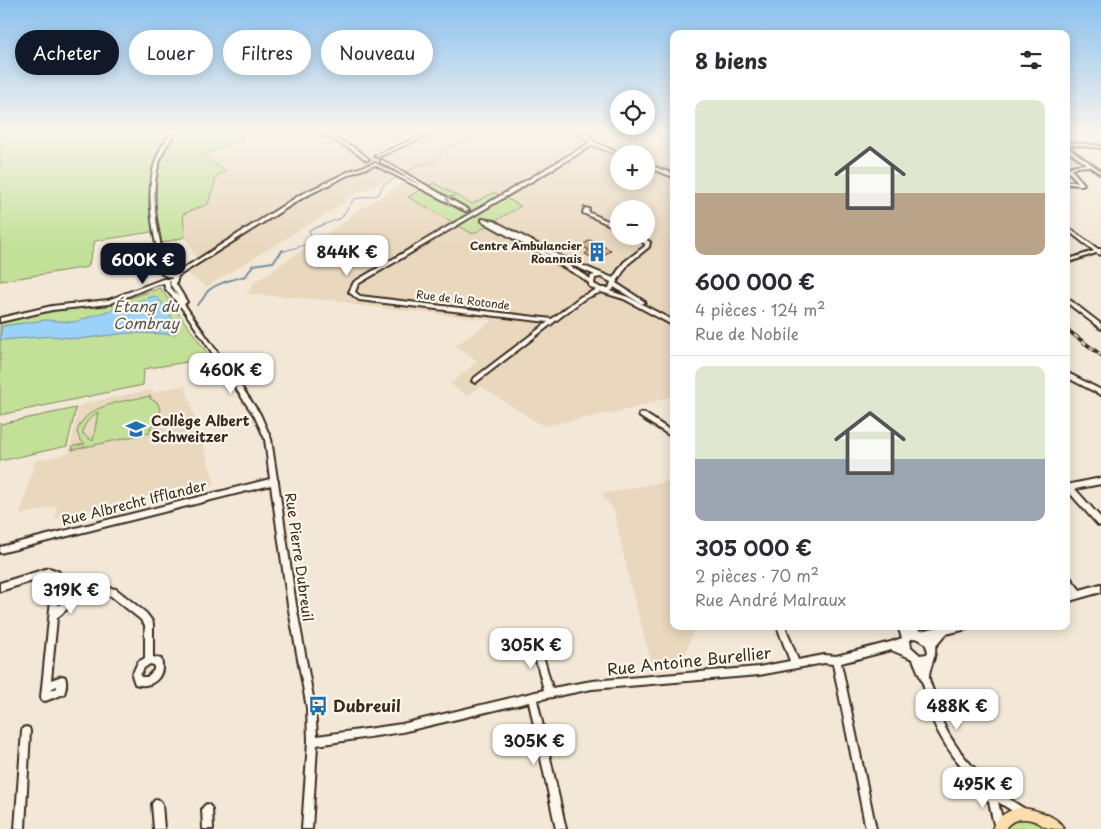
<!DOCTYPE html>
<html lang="fr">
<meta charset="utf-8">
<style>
body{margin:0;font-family:"Playpen Sans",sans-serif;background:#f7f7f7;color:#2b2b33;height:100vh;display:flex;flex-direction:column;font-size:19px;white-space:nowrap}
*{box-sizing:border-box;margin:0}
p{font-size:16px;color:#7c7c81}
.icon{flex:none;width:28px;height:28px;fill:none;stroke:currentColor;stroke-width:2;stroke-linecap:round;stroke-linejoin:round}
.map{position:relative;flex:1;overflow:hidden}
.panel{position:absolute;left:670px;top:30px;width:400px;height:600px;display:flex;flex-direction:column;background:#fff;border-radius:10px;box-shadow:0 2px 12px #0003}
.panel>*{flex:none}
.banner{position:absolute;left:15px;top:30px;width:475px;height:45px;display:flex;gap:10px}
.fabs{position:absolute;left:610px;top:90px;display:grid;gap:10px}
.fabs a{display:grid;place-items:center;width:45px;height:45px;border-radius:50%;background:#fff;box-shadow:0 2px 12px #0003;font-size:25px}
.price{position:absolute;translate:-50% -42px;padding:0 11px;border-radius:10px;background:#fff;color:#222;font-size:16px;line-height:32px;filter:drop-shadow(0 1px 2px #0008)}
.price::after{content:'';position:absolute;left:50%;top:30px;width:15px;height:11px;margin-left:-8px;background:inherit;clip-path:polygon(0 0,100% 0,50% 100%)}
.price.active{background:#111827;color:#fff}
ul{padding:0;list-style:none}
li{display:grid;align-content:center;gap:10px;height:265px;padding:0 25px}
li+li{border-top:1px solid #e1e1e2}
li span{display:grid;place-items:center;height:155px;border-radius:10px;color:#555}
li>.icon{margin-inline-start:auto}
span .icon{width:90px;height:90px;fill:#fffc;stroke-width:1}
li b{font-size:21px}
h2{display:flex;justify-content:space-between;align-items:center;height:60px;padding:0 25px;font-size:21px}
.tag{padding:0 18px;border-radius:22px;background:#fff;box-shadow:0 2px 12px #0003;font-size:18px;line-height:45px}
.tag.active{background:#111827;color:#fff}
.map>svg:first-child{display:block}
.built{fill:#e9d7be;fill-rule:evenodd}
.green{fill:#c2e098;stroke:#7e855b;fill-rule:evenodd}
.water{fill:#9bd2fa;stroke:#758fa2}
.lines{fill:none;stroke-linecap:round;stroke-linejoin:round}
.stream-far1{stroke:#758fa2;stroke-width:1}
.stream{stroke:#758fa2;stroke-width:2}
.building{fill:#d2ae84;stroke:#3b2a1e}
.minor-casing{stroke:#3b2a1e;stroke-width:4}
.major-casing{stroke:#3b2a1e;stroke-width:3}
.minor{fill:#fbf7ec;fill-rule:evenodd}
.major{fill:#faddab;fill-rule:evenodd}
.rail-casing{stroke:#3b2a1e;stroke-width:4}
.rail{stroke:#fbf7ec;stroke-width:2;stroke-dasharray:5;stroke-linecap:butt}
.oneway{stroke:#9b9085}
.labels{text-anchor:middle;stroke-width:4.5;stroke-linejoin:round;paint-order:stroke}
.far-poi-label{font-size:11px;font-weight:bold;fill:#3b2a1e;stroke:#fbf7ec;text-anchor:end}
.far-street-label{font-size:11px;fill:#3b2a1e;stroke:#fbf7ec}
.poi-label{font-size:14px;font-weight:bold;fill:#3b2a1e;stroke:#fbf7ec;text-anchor:start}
.street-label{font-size:14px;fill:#3b2a1e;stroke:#fbf7ec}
.water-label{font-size:15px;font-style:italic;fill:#535455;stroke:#fbf7ec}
.near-street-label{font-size:16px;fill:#3b2a1e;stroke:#fbf7ec}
.near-poi-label{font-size:16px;font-weight:bold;fill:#3b2a1e;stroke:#fbf7ec;text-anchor:start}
</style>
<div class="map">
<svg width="1101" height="829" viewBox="0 0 1101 829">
<rect width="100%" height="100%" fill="#f3e8d7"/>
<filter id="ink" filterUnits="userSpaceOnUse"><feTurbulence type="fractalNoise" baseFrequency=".02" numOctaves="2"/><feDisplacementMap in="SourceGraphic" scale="10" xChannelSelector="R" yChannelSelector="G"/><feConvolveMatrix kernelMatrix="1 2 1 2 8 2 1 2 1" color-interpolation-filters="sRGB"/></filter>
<g filter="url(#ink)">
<g class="built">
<path d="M235,132H674V256L672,257L674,260V395L632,409L543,426L480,386L467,396L450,384L478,361L455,346L493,320L354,305L342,301L247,294L255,282L350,218L353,213L404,183L393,176L344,200L346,202L206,287L186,272L199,264L185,237L183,214L208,204L217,175L225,171L202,156L243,137ZM619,154H646V181H619ZM619,209H646V236H619Z"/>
<polygon points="185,385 215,485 208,487 206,491 196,488 176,489 55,518 57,506 20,515 35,461 69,453 79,405 149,390 154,392"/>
<polygon points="674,480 674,626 695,626 681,667 654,672 629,580 614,510 601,494"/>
</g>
<g class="green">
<polygon points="0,132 235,132 244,137 202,156 226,171 217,175 208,204 183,214 185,237 162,243 158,231 95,241 88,267 0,281"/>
<polygon points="434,183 472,204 494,192 521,206 473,234 408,197"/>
<polygon points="160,288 211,358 144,369 143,385 0,415 0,323 52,311 106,306"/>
<path d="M151,396L150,399L157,402L161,411L157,420L149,429L159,427L158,431L72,450L73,446L85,444L80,440L77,432C85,403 126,401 151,396ZM98,412L93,441L83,434C83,423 90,418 98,412Z"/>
<polygon points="76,408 67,446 0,461 0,424"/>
<polygon points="1018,819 1030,819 1050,829 1005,829 1008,824"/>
</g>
<path class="water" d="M154,296C163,300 178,324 175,334L128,333L78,339L52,336L0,340L2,326L45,320L74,322Z"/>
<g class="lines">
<g class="stream-far1">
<polyline points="407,172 417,165 433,162 441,152 478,132"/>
<polyline points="281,252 305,245 312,238 309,230 341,218 354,199 378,195 384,184 396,178"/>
</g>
<path class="stream" d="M197,305C203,301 203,298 207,292C215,283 235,279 246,276L253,265L273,262L283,250"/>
</g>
<polygon class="building" points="590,240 611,250 602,257 605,259 601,262 585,254 589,250 581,246"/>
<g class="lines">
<defs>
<g id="minor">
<path d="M172,132H176C172,137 168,143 165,148C145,187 158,233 167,273L173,275L300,195L350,171L375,163L422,186L381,162V160H382L469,210L465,211L375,165L352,173L304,197L178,276L176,284L187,302L184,304L260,414L271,439L277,479L278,481V482L296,605L315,708L317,736L402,724L544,690L531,641L532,638L535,637L538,638L539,641L552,688L592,681L759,667L790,661L777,626H785L798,660L824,655L836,656L891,642L902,638L898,626H915L920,631L944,626H968L967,629L946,634L935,647C937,656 929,667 929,677C929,682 933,690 935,695C937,704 939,713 942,721C957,756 993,790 1025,809L1027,812L1025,815L1022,817L1019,815L998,802L1004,827L1003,829H995L989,802L984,793L983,789C963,770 944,747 933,721C929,709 927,696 923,684C920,675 916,667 913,659L891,650L841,663L876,829H866L833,664L824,663L759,675L592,689L537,700L566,829H556L529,702L402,732L317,745L312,829H302L308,741L307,708L288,605L271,485L0,553V547L270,479L265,439L255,417L185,312L165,288L164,283L155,285L109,304L52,310L0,322V318L52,306L108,300L163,279H172V278L162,274C154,234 141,187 161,148C164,143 169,137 172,132ZM171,281L170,284L179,297L170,287L169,282ZM914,638C922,639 927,644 928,652L927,654L920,655L911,647L910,640Z"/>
<polygon points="319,132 324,132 356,149 369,159 366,160 354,151"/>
<polygon points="430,132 435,132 378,157 375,156"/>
<path d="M576,132H580L585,135L590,132H594L587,137L594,142L621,154L618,155L593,145L358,284L355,292L360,296L552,319L580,297L596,290L589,286V283L581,277L482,221V219L494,221L562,257L613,278L624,262L645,246V244L634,236H640L650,242L649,247L628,264L616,283L645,302L642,304L640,303L614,287L613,290L610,291L628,297L674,321V326L624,299L601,292L584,299L475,383L472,381L473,379L548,322L359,300L350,293L349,292L354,282L590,143ZM531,245L558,259L595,275L591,276L590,279L585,275ZM601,277L611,282L609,288H601L594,284L595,278Z"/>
<polygon points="1066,142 1101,146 1101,148 1066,144"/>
<polygon points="1066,146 1101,171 1101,174 1089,166 1077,167 1071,169 1084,184 1082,185 1066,184 1066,182 1078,182 1067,170 1067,168 1076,165 1086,164 1066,149"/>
<polygon points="646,164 674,174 674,177 646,167"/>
<polygon points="585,208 589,209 588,212 619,226 619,229 583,213 583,212"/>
<polygon points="1066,226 1098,249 1101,249 1101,255 1096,253 1066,263 1066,260 1094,251 1066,229"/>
<polygon points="1066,297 1101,324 1101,329 1066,302"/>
<polygon points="1066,372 1101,390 1101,395 1066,377"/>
<polygon points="640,413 644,413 674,433 674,438 640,417 639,415"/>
<polygon points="1101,478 1101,484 1075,489 1101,518 1101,526 1098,525 1068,491 1066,491 1066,485"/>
<path d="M49,568L58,571L77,593C90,590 103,586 116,589L146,613L152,621L153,624V657L161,659C166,677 152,689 135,684L132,675L138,662L145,658V625L140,619L111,596L104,595L77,600L57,618L51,680L62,676L65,677C67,682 66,689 64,694L45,701L42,700L41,697L51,599L60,585L52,577L49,576L0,591V583ZM65,591L70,597L58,606L59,600ZM150,664L154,665V670L147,677H141L140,675L144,668ZM57,686V688L50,691V689Z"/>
<polygon points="1066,575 1069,576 1080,590 1101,584 1101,592 1066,602 1066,594 1072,593 1066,585"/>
<polygon points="26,727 29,728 30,731 25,829 15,829 22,731 23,728"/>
<polygon points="157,799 160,801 162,804 164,829 154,829 152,804 154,801"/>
<polygon points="207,804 210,806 212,809 213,829 203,829 202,809 204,806"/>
</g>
<path id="major" d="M1018,808C1032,808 1058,815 1064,829C1059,829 1052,829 1048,828C1044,827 1041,824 1037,822C1025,817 1012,818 1005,829H992C997,817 1005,812 1018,808Z"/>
</defs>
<use href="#minor" class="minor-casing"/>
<use href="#major" class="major-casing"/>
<use href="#minor" class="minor"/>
<use href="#major" class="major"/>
<defs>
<polyline id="rail" points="1066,329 1101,355"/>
</defs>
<use href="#rail" class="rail-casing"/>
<use href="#rail" class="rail"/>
</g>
<defs><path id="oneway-chevron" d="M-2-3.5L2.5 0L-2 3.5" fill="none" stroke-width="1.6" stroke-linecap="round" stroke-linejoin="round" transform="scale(1.25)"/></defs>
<use class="oneway" href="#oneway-chevron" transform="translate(449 199) rotate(-151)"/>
</g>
<linearGradient id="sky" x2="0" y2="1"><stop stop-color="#89c0ef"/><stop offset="0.53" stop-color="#faf5ed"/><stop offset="1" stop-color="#faf5ed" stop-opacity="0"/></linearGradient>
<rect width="1101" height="248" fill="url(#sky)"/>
<defs>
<symbol id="building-bare" viewBox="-9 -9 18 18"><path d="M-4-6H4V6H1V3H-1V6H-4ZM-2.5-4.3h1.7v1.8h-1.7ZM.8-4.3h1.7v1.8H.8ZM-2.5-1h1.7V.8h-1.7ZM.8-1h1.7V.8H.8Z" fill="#1f6fb2" stroke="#fbf7ec" stroke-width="2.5" paint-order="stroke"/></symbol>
<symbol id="university-bare" viewBox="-9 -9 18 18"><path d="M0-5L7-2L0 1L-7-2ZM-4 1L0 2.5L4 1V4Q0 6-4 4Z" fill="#1f6fb2" stroke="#fbf7ec" stroke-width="2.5" paint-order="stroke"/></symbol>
<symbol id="bus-bare" viewBox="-9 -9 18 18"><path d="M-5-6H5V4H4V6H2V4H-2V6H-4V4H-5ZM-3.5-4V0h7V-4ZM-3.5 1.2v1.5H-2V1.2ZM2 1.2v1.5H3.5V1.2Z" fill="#1f6fb2" stroke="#fbf7ec" stroke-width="2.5" paint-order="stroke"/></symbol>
</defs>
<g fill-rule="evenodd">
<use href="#building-bare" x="583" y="238" width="28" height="28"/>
<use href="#university-bare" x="122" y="415" width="28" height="28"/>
<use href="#bus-bare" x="304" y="692" width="28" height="28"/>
</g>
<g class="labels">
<g class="far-poi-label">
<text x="582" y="250">Centre Ambulancier<tspan x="582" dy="13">Roannais</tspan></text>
</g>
<g class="far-street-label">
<text transform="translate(463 300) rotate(7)" y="4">Rue de la Rotonde</text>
</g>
<g class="poi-label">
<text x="151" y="426">Collège Albert<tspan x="151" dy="16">Schweitzer</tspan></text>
</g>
<g class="street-label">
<text transform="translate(134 503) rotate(-14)" y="5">Rue Albrecht Ifflander</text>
<text transform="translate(299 557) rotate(82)" y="5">Rue Pierre Dubreuil</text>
</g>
<g class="water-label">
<text x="146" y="312">Étang du<tspan x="146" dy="17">Combray</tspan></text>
</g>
<g class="near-street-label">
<text transform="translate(689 661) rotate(-6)" y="6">Rue Antoine Burellier</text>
</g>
<g class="near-poi-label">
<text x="333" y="712">Dubreuil</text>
</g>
</g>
</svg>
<div class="fabs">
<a><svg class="icon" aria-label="locate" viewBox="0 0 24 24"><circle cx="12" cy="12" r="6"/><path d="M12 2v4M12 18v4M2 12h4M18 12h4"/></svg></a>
<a>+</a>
<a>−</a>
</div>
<b class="price" style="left:347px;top:277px">844K €</b>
<b class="price active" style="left:143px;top:285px">600K €</b>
<b class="price" style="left:231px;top:395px">460K €</b>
<b class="price" style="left:71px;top:615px">319K €</b>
<b class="price" style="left:531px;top:670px">305K €</b>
<b class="price" style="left:957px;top:731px">488K €</b>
<b class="price" style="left:534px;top:766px">305K €</b>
<b class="price" style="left:983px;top:809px">495K €</b>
<div class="banner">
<a class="tag active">Acheter</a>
<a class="tag">Louer</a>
<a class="tag">Filtres</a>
<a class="tag">Nouveau</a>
</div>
<section class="panel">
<h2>8 biens<svg class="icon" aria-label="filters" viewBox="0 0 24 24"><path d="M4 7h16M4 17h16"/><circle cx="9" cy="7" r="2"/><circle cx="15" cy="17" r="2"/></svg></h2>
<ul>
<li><span style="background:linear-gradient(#dfe7d0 60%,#b9a48a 0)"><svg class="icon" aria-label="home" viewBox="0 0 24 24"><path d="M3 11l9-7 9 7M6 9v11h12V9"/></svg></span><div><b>600 000 €</b><p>4 pièces · 124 m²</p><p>Rue de Nobile</p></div></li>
<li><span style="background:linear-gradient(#dfe7d0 60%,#9aa5b1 0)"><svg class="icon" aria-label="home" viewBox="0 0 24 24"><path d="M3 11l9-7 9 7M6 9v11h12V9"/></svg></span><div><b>305 000 €</b><p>2 pièces · 70 m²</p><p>Rue André Malraux</p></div></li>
</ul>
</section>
</div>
